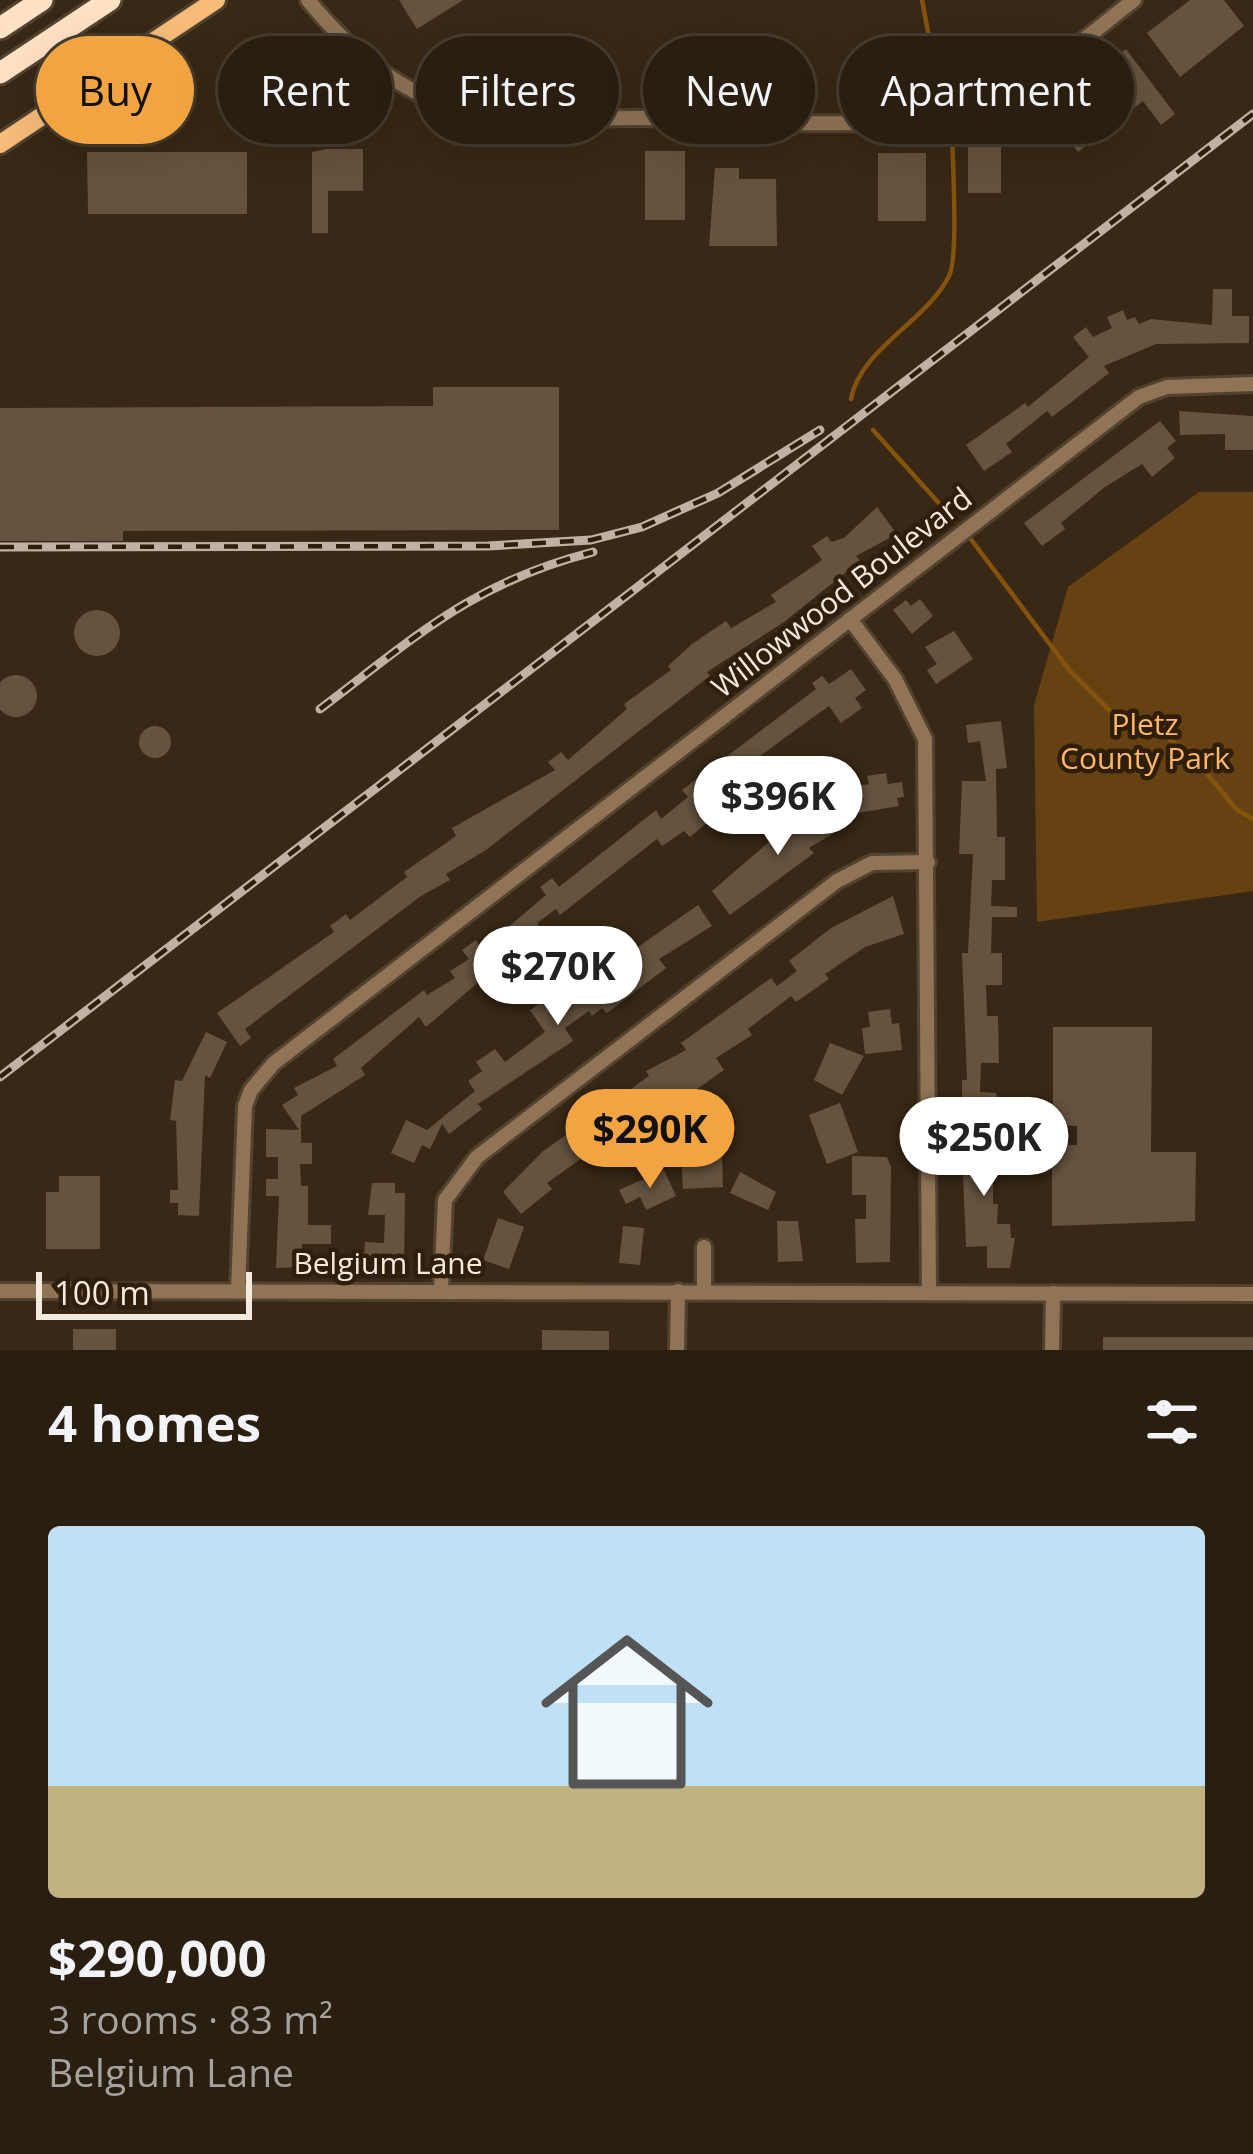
<!DOCTYPE html>
<meta charset="utf-8">
<style>
body{margin:0;font-family:"Open Sans",sans-serif;background:#362b1e;color:#f1f3f6;height:100vh;display:flex;flex-direction:column;font-size:45px;white-space:nowrap}
*{box-sizing:border-box;margin:0}
p{font-size:39px;color:#a5a29f}
.icon{flex:none;width:66px;height:66px;fill:none;stroke:currentColor;stroke-width:2;stroke-linecap:round;stroke-linejoin:round}
.map{position:relative;height:1350px;overflow:hidden}
.details{display:flex;flex-direction:column;background:#2a1e10;flex:1}
.details>*{flex:none}
.guide{position:absolute;left:36px;top:36px;width:1182px;height:108px;display:flex;gap:24px}
.scale{position:absolute;left:36px;bottom:30px;width:216px;box-sizing:border-box;padding-left:12px;border:6px solid #f5eade;border-top:0;font-size:33px;line-height:42px;white-space:nowrap;color:#f5eade;-webkit-text-stroke:9px #2e1e0b;paint-order:stroke}
.price{position:absolute;translate:-50% -102px;padding:0 27px;border-radius:42px;background:#fff;color:#222;font-size:39px;line-height:78px;filter:drop-shadow(0 3px 6px #0008)}
.price::after{content:'';position:absolute;left:50%;top:72px;width:36px;height:27px;margin-left:-18px;background:inherit;clip-path:polygon(0 0,100% 0,50% 100%)}
.price.active{background:#f3a442;color:#111}
ul{padding:0;list-style:none}
li{display:grid;align-content:center;gap:24px;height:636px;padding:0 48px}
li span{display:grid;place-items:center;height:372px;border-radius:12px;color:#555}
li>.icon{margin-inline-start:auto}
span .icon{width:216px;height:216px;fill:#fffc;stroke-width:1}
li b{font-size:51px}
h2{display:flex;justify-content:space-between;align-items:center;height:144px;padding:0 48px;font-size:51px}
.pill{padding:0 42px;border-radius:54px;background:#2a1e10;box-shadow:0 12px 48px #0002,0 0 0 3px #463c30;font-size:42px;line-height:108px}
.pill.active{background:#f3a442;color:#111}
.map>svg:first-child{display:block}
.green{fill:#664213}
.lines{fill:none;stroke-linecap:round;stroke-linejoin:round}
.stream{stroke:#85530e;stroke-width:4.5}
.building{fill:#66533f}
.minor-casing{stroke:#524331;stroke-width:20}
.major-casing{stroke:#524331;stroke-width:24}
.highway-casing{stroke:#524331;stroke-width:27}
.minor{stroke:#907455;stroke-width:14}
.major{stroke:#f7bc7a;stroke-width:18}
.highway{stroke:#ffe2c4;stroke-width:21}
.rail-casing{stroke:#bfb2a4;stroke-width:9}
.rail{stroke:#2e1e0b;stroke-width:4.5;stroke-dasharray:14;stroke-linecap:butt}
.labels{text-anchor:middle;stroke-width:9;stroke-linejoin:round;paint-order:stroke}
.street-label{font-size:30px;fill:#f5eade;stroke:#2e1e0b}
.park-label{font-size:30px;fill:#fcb767;stroke:#2e1e0b}
</style>
<div class="map">
<svg width="1253" height="1350" viewBox="0 0 1253 1350">
<rect width="100%" height="100%" fill="#382815"/>
<polygon class="green" points="1199,492 1253,492 1253,891 1037,922 1034,705 1068,587"/>
<g class="lines">
<g class="stream">
<polyline points="922,0 933,58 952,93"/>
<path d="M851,399C860,349 926,322 949,276C959,258 952,153 952,126"/>
<polyline points="873,430 955,521"/>
<polyline points="970,538 1070,671 1114,715 1155,728 1195,759 1236,809 1253,819"/>
</g>
</g>
<g class="building">
<polygon points="399,0 463,0 417,29"/>
<polygon points="1190,0 1224,0 1244,26 1180,77 1147,33"/>
<polygon points="1126,49 1175,114 1161,125 1143,101 1078,152 1045,109"/>
<rect x="968" y="140" width="33" height="53"/>
<polygon points="327,149 363,149 363,191 328,191 328,233 312,233 312,152"/>
<rect x="645" y="151" width="40" height="69"/>
<polygon points="87,152 247,152 247,214 88,214"/>
<rect x="878" y="153" width="48" height="68"/>
<polygon points="715,168 739,168 739,179 776,179 777,246 709,246"/>
<polygon points="1213,289 1232,289 1232,316 1249,316 1249,343 1156,344 1104,366 1109,373 1052,417 1047,411 1006,444 1012,452 984,471 966,445 1025,403 1028,407 1089,357 1073,337 1086,327 1093,337 1112,328 1107,317 1123,310 1127,320 1135,317 1139,324 1151,319 1212,325"/>
<polygon points="433,387 559,387 559,530 123,531 123,541 0,541 0,408 433,406"/>
<polygon points="1179,411 1253,416 1253,450 1225,450 1225,434 1180,435"/>
<polygon points="1160,421 1176,441 1167,448 1175,458 1152,477 1142,464 1105,487 1061,523 1065,529 1042,546 1024,523"/>
<polygon points="877,507 897,534 856,556 860,561 784,622 707,672 710,676 486,850 446,874 450,880 421,896 245,1029 251,1038 240,1046 217,1013 334,932 330,926 346,914 350,920 407,877 404,872 456,836 452,828 555,770 548,762 561,752 568,760 627,709 624,704 671,670 668,666 692,644 726,621 731,628 776,602 771,595 822,560 812,546 827,536 831,542 844,538"/>
<polygon points="920,599 933,616 912,634 893,610 906,600 911,606"/>
<circle cx="97" cy="633" r="23"/>
<polygon points="954,631 973,659 936,684 927,670 937,664 925,647"/>
<polygon points="851,669 866,690 855,698 862,708 841,723 829,706 783,739 747,766 761,785 745,796 741,790 719,806 722,810 690,837 684,831 662,846 657,839 560,915 556,909 537,923 547,938 512,965 519,974 506,983 495,968 426,1027 419,1017 361,1068 365,1075 301,1116 301,1143 312,1143 312,1164 300,1164 301,1186 308,1186 308,1225 331,1225 331,1244 302,1244 302,1267 276,1268 279,1196 266,1196 266,1179 278,1179 278,1157 266,1157 266,1129 299,1130 282,1105 298,1095 294,1088 337,1066 333,1059 424,990 427,995 455,978 450,971 469,959 462,950 476,940 480,947 512,924 546,895 540,887 552,878 559,887 656,810 661,819 688,797 682,790 816,689 812,683 822,676 829,684"/>
<circle cx="16" cy="696" r="21"/>
<polygon points="1001,721 1007,768 996,769 997,837 1005,837 1005,880 992,880 991,906 1017,907 1017,917 992,917 991,953 1002,953 1002,985 986,985 987,1016 998,1016 999,1063 981,1063 980,1092 996,1093 1003,1123 973,1122 974,1099 962,1098 962,1080 967,1080 962,953 968,953 973,854 959,854 962,781 986,781 980,741 968,743 966,725"/>
<circle cx="155" cy="742" r="16"/>
<polygon points="886,773 888,784 902,782 904,797 897,798 899,806 852,814 848,787 869,784 867,776"/>
<polygon points="832,796 849,824 809,848 814,853 730,915 712,891 791,823 798,832 822,817 816,807"/>
<polygon points="893,896 904,934 865,947 825,974 829,979 796,1002 791,996 748,1029 752,1035 716,1058 724,1070 683,1099 686,1103 657,1124 648,1111 547,1183 552,1189 521,1214 503,1192 542,1152 649,1076 646,1071 686,1050 681,1043 771,978 777,986 797,971 789,961 831,928"/>
<polygon points="698,905 712,926 659,959 666,968 607,1013 602,1008 592,1016 589,1011 565,1028 573,1041 478,1104 482,1109 449,1134 442,1124 430,1149 422,1145 414,1163 391,1153 406,1120 427,1130 475,1091 468,1081 482,1071 476,1062 495,1049 505,1062 545,1032 530,1010 565,986 572,995 608,967 614,976 640,956 635,949"/>
<polygon points="890,1009 892,1024 899,1023 902,1050 865,1054 862,1028 870,1027 868,1012"/>
<polygon points="1053,1027 1152,1027 1151,1152 1196,1152 1195,1221 1052,1226 1052,1145 1077,1145 1077,1126 1053,1125"/>
<polygon points="206,1032 227,1042 210,1078 205,1075 199,1216 178,1215 178,1203 170,1203 170,1190 178,1190 176,1121 170,1120 175,1080 182,1081"/>
<polygon points="830,1043 864,1056 842,1095 814,1080"/>
<polygon points="840,1103 858,1152 827,1164 809,1115"/>
<polygon points="961,1127 982,1127 982,1145 1006,1145 1002,1172 993,1172 993,1204 998,1204 997,1224 1010,1224 1011,1238 1015,1238 1010,1268 987,1268 987,1246 966,1247"/>
<polygon points="722,1153 723,1187 683,1189 681,1155"/>
<polygon points="852,1156 887,1157 891,1167 890,1262 856,1263 855,1219 866,1219 866,1195 852,1195"/>
<polygon points="664,1170 676,1196 646,1210 640,1197 626,1204 619,1190"/>
<polygon points="740,1172 776,1192 768,1210 730,1193"/>
<polygon points="59,1176 100,1176 100,1249 46,1249 46,1192 59,1192"/>
<polygon points="372,1183 395,1183 395,1193 405,1193 404,1268 364,1258 365,1242 384,1243 385,1215 368,1215"/>
<polygon points="498,1218 524,1227 509,1269 483,1260"/>
<polygon points="777,1221 798,1221 803,1261 778,1262"/>
<polygon points="623,1226 644,1228 640,1265 619,1263"/>
<rect x="73" y="1329" width="43" height="21"/>
<polygon points="542,1330 609,1331 609,1350 542,1350"/>
<rect x="1103" y="1337" width="150" height="13"/>
</g>
<g class="lines">
<defs>
<g id="minor">
<path d="M308,0C350,51 395,90 460,110C519,129 580,117 641,118C723,119 917,136 985,104C1040,79 1086,37 1134,0"/>
<polyline points="850,619 895,679 925,739 929,1293"/>
<polyline points="0,1291 1253,1294"/>
<polyline points="238,1291 245,1106 251,1090 274,1063 1139,397 1167,387 1253,384"/>
<polyline points="441,1291 445,1200 477,1157 837,881 872,863 928,862"/>
<polyline points="704,1292 704,1247"/>
<polyline points="677,1350 678,1291"/>
<polyline points="1052,1350 1053,1293"/>
</g>
<polyline id="major" points="0,144 216,0"/>
<g id="highway">
<polyline points="0,28 42,0"/>
<polyline points="0,73 110,0"/>
</g>
</defs>
<use href="#minor" class="minor-casing"/>
<use href="#major" class="major-casing"/>
<use href="#highway" class="highway-casing"/>
<use href="#minor" class="minor"/>
<use href="#major" class="major"/>
<use href="#highway" class="highway"/>
<defs>
<g id="rail">
<polyline points="0,547 488,546 591,540 642,527 718,493 820,430"/>
<path d="M320,709C417,636 472,583 593,552"/>
<polyline points="0,1077 1253,114"/>
</g>
</defs>
<use href="#rail" class="rail-casing"/>
<use href="#rail" class="rail"/>
</g>
<g class="labels">
<g class="street-label">
<text transform="translate(842 593) rotate(-38)" y="10">Willowwood Boulevard</text>
<text x="388" y="1274">Belgium Lane</text>
</g>
<g class="park-label">
<text x="1145" y="735">Pletz<tspan x="1145" dy="34">County Park</tspan></text>
</g>
</g>
</svg>
<div class="scale">100 m</div>
<b class="price" style="left:778px;top:858px">$396K</b>
<b class="price" style="left:558px;top:1028px">$270K</b>
<b class="price active" style="left:650px;top:1191px">$290K</b>
<b class="price" style="left:984px;top:1199px">$250K</b>
<div class="guide">
<a class="pill active">Buy</a>
<a class="pill">Rent</a>
<a class="pill">Filters</a>
<a class="pill">New</a>
<a class="pill">Apartment</a>
</div>
</div>
<section class="details">
<h2>4 homes<svg class="icon" aria-label="filters" viewBox="0 0 24 24"><path d="M4 7h16M4 17h16"/><circle cx="9" cy="7" r="2"/><circle cx="15" cy="17" r="2"/></svg></h2>
<ul>
<li><span style="background:linear-gradient(#bfe0f5 70%,#c2b280 0)"><svg class="icon" aria-label="home" viewBox="0 0 24 24"><path d="M3 11l9-7 9 7M6 9v11h12V9"/></svg></span><div><b>$290,000</b><p>3 rooms · 83 m²</p><p>Belgium Lane</p></div></li>
</ul>
</section>
